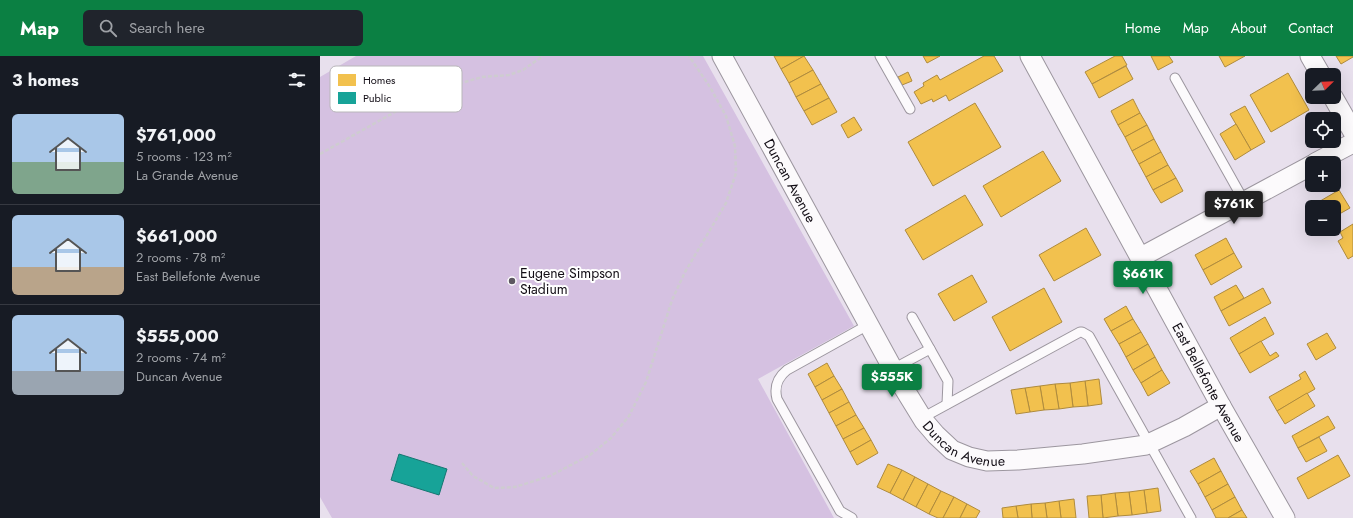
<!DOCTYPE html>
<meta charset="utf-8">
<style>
body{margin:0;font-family:Jost,sans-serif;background:#20242c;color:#f1f3f6;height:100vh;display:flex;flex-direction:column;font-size:15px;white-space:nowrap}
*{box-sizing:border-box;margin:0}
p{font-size:13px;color:#9ea1a6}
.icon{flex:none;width:22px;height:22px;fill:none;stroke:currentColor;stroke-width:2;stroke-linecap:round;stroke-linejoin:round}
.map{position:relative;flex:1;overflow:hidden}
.panel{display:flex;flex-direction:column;background:#171b24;width:320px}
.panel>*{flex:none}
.needle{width:26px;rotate:67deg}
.fabs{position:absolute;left:985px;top:12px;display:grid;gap:8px}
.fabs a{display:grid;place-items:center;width:36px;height:36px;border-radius:6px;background:#171b24;box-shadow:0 4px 16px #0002;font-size:20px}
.price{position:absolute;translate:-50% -34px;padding:0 9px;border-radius:4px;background:#0b8043;color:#fff;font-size:13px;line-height:26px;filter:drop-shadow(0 1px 2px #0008)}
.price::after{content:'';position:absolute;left:50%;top:24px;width:12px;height:9px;margin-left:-6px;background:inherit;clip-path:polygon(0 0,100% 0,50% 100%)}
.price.current{background:#222;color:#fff}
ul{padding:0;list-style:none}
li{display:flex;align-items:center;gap:12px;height:100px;padding:0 12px}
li+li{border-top:1px solid #363941}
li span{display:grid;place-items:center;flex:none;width:112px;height:80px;border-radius:6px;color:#555}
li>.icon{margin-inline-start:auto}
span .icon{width:48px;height:48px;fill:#fffc;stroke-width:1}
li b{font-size:17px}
h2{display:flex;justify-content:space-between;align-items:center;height:48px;padding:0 12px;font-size:17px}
header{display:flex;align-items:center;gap:24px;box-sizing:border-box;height:56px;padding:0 20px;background:#0b8043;color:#fff}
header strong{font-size:19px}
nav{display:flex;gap:22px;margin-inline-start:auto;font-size:14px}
.search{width:280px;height:36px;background:#20242c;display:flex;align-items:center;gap:10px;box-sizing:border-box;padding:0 14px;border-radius:6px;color:#9ea1a6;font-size:15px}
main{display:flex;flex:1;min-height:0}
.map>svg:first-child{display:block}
.green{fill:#d5c1e1}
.homes{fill:#f2c14e;stroke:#af8b3d}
.public{fill:#17a398;stroke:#167671}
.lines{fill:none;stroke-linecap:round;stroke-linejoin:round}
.lane-casing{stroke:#9c969f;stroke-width:11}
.street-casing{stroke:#9c969f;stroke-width:21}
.path{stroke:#ceccd0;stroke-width:2.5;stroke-dasharray:4 2;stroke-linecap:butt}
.lane{stroke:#fcfafc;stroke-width:9}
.street{stroke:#fcfafc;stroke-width:19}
.poi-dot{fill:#5d5761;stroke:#fff;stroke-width:1.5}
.labels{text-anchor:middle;stroke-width:4;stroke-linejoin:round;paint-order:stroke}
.street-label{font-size:14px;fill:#120d15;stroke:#fff}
.poi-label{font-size:14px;fill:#120d15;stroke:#fff;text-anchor:start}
.key{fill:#fff;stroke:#b8b6b9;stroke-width:1}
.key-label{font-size:11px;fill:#120d15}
</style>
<header>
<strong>Map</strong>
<div class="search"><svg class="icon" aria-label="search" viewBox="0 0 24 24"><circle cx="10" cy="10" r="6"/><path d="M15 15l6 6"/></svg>Search here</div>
<nav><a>Home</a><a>Map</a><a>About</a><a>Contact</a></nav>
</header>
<main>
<section class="panel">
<h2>3 homes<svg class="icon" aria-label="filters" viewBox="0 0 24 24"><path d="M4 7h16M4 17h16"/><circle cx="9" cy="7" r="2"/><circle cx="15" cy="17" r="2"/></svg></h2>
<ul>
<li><span style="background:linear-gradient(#a9c7e8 60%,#7fa58c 0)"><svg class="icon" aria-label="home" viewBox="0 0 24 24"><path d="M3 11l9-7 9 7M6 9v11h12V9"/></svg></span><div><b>$761,000</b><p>5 rooms · 123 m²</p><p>La Grande Avenue</p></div></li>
<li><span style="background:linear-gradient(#a9c7e8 65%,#b9a48a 0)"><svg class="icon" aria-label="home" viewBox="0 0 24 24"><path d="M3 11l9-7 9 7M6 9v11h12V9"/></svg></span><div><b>$661,000</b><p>2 rooms · 78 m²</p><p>East Bellefonte Avenue</p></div></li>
<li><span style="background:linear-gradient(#a9c7e8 70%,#9aa5b1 0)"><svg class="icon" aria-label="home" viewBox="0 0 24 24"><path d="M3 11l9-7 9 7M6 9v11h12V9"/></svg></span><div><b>$555,000</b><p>2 rooms · 74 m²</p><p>Duncan Avenue</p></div></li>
</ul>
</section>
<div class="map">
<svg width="1033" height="462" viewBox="0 0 1033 462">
<rect width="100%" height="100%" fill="#e8e0ed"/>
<polygon class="green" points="36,0 383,0 534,270 438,323 514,462 12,462 0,441 0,21"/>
<g class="homes">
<polygon points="454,0 484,0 461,13"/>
<polygon points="484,0 493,14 469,27 461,13"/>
<polygon points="603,0 620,0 607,7"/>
<polygon points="664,0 674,0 683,15 629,45 626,39 613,46 612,43 601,48 594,36 604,30 603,27 617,19 620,24"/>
<polygon points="795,0 802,0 807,9 772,28 765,16"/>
<polygon points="831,0 849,0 853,6 838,14"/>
<polygon points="899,0 925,0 905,11"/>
<polygon points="1016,0 1033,0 1033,1 1021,8"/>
<polygon points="806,10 813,23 779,42 772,28"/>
<polygon points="493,14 501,28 476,41 469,27"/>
<polygon points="588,16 592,25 582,29 578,21"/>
<polygon points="968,17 989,54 951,76 930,39"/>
<polygon points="501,28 509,42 484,55 476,41"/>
<polygon points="509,42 517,56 492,69 484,55"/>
<polygon points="813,43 820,57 798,69 791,55"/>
<polygon points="655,47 681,91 613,130 588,86"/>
<polygon points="925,50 945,86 931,94 910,58"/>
<polygon points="820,57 827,69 805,81 798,69"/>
<polygon points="534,61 542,74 528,82 521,69"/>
<polygon points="916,68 931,94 915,104 900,78"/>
<polygon points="827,69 834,83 812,95 805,81"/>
<polygon points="834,83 841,96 819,108 812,95"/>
<polygon points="723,95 741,125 681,161 663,130"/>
<polygon points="841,96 848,109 826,121 819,108"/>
<polygon points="848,109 856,122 833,134 826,121"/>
<polygon points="856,122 863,135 841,147 833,134"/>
<polygon points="1019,134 1030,152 1014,161 1014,151 992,151 992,156 990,151"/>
<polygon points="645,139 663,169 603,204 585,174"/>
<polygon points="1033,168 1033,200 1028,203 1018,185 1023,182 1020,176"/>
<polygon points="766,172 781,199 734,225 719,199"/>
<polygon points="906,182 914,197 883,214 875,199"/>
<polygon points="914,197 922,211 891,229 883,214"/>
<polygon points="652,219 667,246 634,265 618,238"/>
<polygon points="916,229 924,242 901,255 894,241"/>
<polygon points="724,232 742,266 690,295 672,261"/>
<polygon points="943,232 951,247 909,270 901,255"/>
<polygon points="806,250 813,263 791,275 784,263"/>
<polygon points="945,261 954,278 919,298 910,282"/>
<polygon points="813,263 821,276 799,288 791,275"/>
<polygon points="821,276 828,288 806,301 799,288"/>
<polygon points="1007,277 1016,292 996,304 987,288"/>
<polygon points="941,285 950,300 956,296 959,300 930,317 919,298"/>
<polygon points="828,288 835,301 813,314 806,301"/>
<polygon points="835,301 842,314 821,327 813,314"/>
<polygon points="507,307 514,320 495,331 488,318"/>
<polygon points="842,314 850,327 828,340 821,327"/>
<polygon points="985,315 995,333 957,355 949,341 981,323 979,319"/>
<polygon points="514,320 522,333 502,344 495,331"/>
<polygon points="779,323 782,348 768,350 765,325"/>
<polygon points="765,325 768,350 753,351 750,327"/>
<polygon points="750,327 753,351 739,353 735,328"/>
<polygon points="735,328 739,353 724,354 720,330"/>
<polygon points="720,330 724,354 710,356 705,332"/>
<polygon points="705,332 710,356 696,358 691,334"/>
<polygon points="522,333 529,346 509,357 502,344"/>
<polygon points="987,337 995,350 965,368 957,355"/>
<polygon points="529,346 536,359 516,370 509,357"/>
<polygon points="536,359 544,372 523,383 516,370"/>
<polygon points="1008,360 1015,372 978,392 972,380"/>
<polygon points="544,372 551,384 530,396 523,383"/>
<polygon points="999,381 1007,395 986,406 978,392"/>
<polygon points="551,384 558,397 537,409 530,396"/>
<polygon points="1018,399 1030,420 988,443 977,422"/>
<polygon points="894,402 901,415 878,428 870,415"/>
<polygon points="568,408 582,414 570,437 557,431"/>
<polygon points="582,414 595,421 583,444 570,437"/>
<polygon points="901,415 908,428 885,441 878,428"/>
<polygon points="595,421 608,428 596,451 583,444"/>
<polygon points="608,428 621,435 609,458 596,451"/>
<polygon points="908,428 915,441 892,454 885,441"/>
<polygon points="838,432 841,455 827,457 824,434"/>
<polygon points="824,434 827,457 812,459 809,436"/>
<polygon points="621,435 634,441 623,462 618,462 609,458"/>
<polygon points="809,436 812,459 798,460 795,437"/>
<polygon points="795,437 798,460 783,462 781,439"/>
<polygon points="781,439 783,462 769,462 767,440"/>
<polygon points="634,441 647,448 640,462 623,462"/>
<polygon points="915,441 922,454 908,462 896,462 892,454"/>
<polygon points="754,443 756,462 741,462 739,445"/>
<polygon points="739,445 741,462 727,462 725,447"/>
<polygon points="725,447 727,462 712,462 711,448"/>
<polygon points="647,448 660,455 656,462 640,462"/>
<polygon points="711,448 712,462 698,462 696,450"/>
<polygon points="696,450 698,462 683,462 682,452"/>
<polygon points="922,454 927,462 908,462"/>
</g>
<polygon class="public" points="79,398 127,413 119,439 71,424"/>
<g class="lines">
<defs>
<g id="lane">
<polyline points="560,0 590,53"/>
<polyline points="855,22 924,145"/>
<polyline points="592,261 628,325 627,348"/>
<polyline points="573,313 610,293"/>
<polyline points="602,362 760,276 762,276 769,280 871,462"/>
<path d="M532,462L520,455L457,343C454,331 457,322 467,314L548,269"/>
</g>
<g id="street">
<path id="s1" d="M402,0L580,326L604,365L616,379L632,394L649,401L667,405L698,404L763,398L826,389L864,371L901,350"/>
<path id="s2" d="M710,0L901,350L965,462"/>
<polyline points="990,0 1001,19"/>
<polyline points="1013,41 1033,76"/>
<polyline points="995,107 1033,87"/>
<polyline points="821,201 992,109"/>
</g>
</defs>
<use href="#lane" class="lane-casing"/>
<use href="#street" class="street-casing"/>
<g class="path">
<polyline points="0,98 98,43 138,28 162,21 189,19 203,14 223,0"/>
<polyline points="142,407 153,420 174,432 195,431 230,420 270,399 291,382 309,360 326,326 352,244 365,216 406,147 416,117 415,90 406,60 390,31 369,0"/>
</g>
<use href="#lane" class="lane"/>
<use href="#street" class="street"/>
</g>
<circle class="poi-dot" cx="192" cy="225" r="4"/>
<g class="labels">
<g class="street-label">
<text dy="5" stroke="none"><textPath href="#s1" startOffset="142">Duncan Avenue</textPath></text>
<text dy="5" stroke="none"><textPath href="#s2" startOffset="372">East Bellefonte Avenue</textPath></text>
<text dy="5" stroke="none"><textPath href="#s1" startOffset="466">Duncan Avenue</textPath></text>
</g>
<g class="poi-label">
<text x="200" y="222">Eugene Simpson<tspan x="200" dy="16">Stadium</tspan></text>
</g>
</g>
<rect x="10" y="10" width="132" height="46" rx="6" class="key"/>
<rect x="18" y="18" width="18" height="12" fill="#f2c14e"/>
<rect x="18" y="36" width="18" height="12" fill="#17a398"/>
<g class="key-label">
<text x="43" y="28">Homes</text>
<text x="43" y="46">Public</text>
</g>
</svg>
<div class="fabs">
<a><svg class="needle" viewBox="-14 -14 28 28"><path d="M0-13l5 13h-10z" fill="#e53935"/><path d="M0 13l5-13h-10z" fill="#9ea1a6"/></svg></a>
<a><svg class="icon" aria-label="locate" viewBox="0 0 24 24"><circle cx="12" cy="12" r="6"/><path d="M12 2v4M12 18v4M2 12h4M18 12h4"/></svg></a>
<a>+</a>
<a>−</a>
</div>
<b class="price current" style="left:914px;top:169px">$761K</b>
<b class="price" style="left:823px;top:239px">$661K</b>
<b class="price" style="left:572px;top:342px">$555K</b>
</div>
</main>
